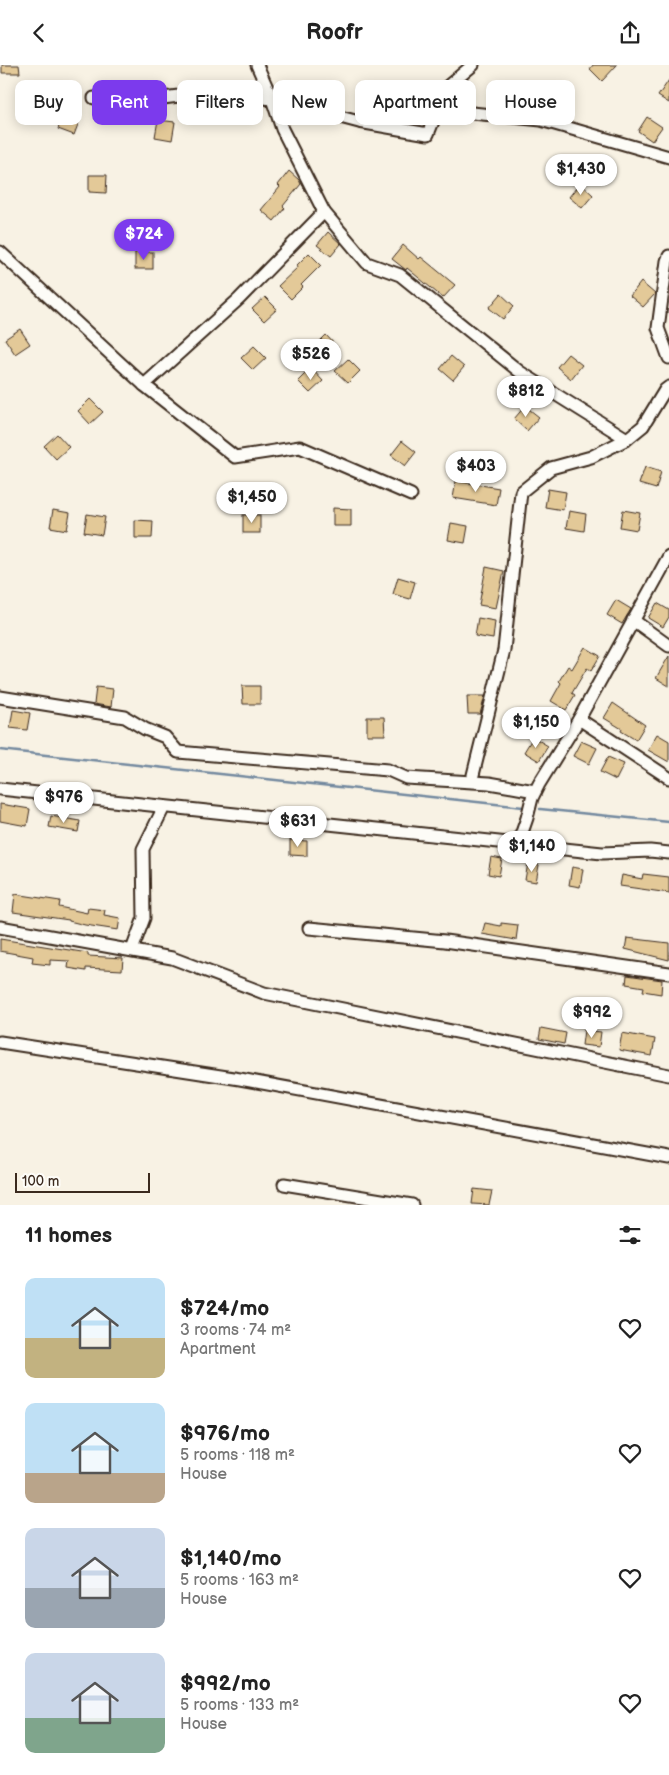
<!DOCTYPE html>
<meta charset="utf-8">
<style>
body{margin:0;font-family:"Balsamiq Sans",sans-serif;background:#f2f2f2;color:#222;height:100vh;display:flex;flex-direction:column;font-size:19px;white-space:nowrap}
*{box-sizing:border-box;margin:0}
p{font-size:16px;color:#767676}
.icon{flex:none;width:28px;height:28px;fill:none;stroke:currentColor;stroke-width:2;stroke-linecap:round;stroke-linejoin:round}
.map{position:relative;height:1140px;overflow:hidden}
.drawer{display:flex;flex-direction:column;background:#fff;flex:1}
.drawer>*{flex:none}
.guide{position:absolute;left:15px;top:15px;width:640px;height:45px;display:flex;gap:10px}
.scale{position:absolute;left:15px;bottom:12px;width:135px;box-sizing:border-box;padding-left:5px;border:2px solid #3b2a1e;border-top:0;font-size:14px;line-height:18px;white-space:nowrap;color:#3b2a1e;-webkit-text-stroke:4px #fdfcf7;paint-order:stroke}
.price{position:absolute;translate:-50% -42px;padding:0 11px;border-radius:18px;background:#fff;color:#222;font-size:16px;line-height:32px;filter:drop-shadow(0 1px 2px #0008)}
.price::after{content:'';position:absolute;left:50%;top:30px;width:15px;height:11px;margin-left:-8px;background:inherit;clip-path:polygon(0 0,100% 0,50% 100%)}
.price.on{background:#7c3aed;color:#fff}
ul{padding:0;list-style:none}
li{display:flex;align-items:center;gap:15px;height:125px;padding:0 25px}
li span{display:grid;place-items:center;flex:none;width:140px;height:100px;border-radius:10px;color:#555}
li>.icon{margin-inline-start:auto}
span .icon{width:60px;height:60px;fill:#fffc;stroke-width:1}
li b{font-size:21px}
h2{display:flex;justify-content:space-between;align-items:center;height:60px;padding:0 25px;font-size:21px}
.chip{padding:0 18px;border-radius:10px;background:#fff;box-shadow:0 2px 12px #0003;font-size:18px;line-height:45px}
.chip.on{background:#7c3aed;color:#fff}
header{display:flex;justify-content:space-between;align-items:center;height:65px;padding:0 25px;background:#fff;font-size:22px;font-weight:800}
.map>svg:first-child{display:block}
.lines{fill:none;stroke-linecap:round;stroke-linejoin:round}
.stream{stroke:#73899f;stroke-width:2.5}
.building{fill:#e3c998;stroke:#3b2a1e}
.minor-casing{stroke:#3b2a1e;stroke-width:15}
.minor{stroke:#fdfcf7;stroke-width:11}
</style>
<header><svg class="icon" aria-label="back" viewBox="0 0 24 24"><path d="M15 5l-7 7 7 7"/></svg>Roofr<svg class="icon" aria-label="share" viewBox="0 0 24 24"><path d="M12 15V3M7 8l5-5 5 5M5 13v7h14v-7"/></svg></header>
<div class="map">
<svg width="669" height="1140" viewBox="0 0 669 1140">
<rect width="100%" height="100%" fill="#f8f2e4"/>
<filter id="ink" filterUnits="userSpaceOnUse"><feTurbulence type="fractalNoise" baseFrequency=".02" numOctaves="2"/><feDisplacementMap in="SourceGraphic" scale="10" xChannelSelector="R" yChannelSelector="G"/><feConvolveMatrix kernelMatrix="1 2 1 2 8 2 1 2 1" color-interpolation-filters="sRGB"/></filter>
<g filter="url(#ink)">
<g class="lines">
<g class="stream">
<polyline points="0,685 523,742"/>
<polyline points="540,744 669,757"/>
</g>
</g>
<g class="building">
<polygon points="2,0 19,0 20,8 2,8"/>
<polygon points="593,0 617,0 602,16 590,4"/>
<polygon points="669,15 669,38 658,31"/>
<polygon points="64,48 80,54 74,70 58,64"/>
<polygon points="647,52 662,62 652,76 638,66"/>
<polygon points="158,55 175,57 172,75 155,72"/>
<polygon points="289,106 299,115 301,119 283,141 285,143 274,156 261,145 280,122 278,120"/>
<polygon points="89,110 107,110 106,128 89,127"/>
<polygon points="580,118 593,130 582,143 569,132"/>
<polygon points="328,167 341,179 331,191 317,180"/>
<polygon points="403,180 419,194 421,192 455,220 443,233 407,203 406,205 392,194"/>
<rect x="135" y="187" width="18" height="17"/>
<polygon points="309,188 321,200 301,220 303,222 291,234 278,221 298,202 297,200"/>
<polygon points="641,217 655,229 643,242 630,231"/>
<polygon points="501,229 514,241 503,254 489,243"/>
<polygon points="265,232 277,244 264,256 252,244"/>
<polygon points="20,264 30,279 15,289 5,274"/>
<polygon points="326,270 338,283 325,295 313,283"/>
<polygon points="254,281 266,293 253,305 241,293"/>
<polygon points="568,289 582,300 571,314 557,302"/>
<polygon points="451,291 464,302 453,315 440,304"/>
<polygon points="348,294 360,306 348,318 335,306"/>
<polygon points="311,303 323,316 310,328 298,316"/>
<polygon points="90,334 103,347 90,359 78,346"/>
<polygon points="525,341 539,352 527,366 514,354"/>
<polygon points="57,369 69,382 56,394 44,381"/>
<polygon points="402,376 416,387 405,401 391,390"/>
<polygon points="645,402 661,407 656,424 639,419"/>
<polygon points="456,416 499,423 496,440 453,433"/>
<polygon points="548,424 566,427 563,445 545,442"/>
<polygon points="333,443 351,444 351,461 333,461"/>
<polygon points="53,445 70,448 67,465 50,462"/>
<polygon points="623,445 640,448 637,465 620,462"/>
<polygon points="569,446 586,449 584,466 566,463"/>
<polygon points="87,449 105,452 102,470 84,467"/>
<rect x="243" y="450" width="17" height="18"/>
<polygon points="135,455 153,456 152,473 135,473"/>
<polygon points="451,458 468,461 465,478 448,475"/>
<polygon points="486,502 504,506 496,543 479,540"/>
<polygon points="398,512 415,517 410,534 393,529"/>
<polygon points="616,535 631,544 622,559 607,550"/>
<polygon points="657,538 669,545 669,552 663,562 648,553"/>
<polygon points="478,553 495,556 493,574 475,571"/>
<polygon points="585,582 600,591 591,606 587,603 572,628 575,630 566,645 551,636 561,618 559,616 568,601 572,604"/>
<polygon points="669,591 669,621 656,613"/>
<polygon points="242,621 260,621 260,639 243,639"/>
<polygon points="96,622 113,624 111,642 94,639"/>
<polygon points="467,631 485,631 480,649 468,649"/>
<polygon points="613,638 645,660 636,675 621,666 622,664 604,653"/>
<polygon points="13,645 30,648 27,665 10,663"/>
<polygon points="367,652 384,652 385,670 367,670"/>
<polygon points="657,669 669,676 669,697 648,685"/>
<polygon points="533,672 548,681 539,696 524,687"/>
<polygon points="581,676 597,683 589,699 573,691"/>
<polygon points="608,692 624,699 616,715 600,707"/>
<polygon points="0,739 30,744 27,761 0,756"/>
<polygon points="51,751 80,756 78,767 49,762"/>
<polygon points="290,775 307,776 307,791 290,790"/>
<polygon points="491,792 502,794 499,811 488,809"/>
<polygon points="528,798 539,800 536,817 525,815"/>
<polygon points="572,802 583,804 580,822 569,820"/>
<polygon points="643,809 669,812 669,828 620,821 622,810 642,814"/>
<polygon points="15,829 60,836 59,842 87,848 88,843 105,845 104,850 120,853 118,865 85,860 69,856 69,855 13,847"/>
<polygon points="485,858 501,861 501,858 518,860 516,875 482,869"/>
<polygon points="627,873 669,878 669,895 625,884"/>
<polygon points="0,874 88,888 88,891 123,893 122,905 86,903 86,906 68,903 69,896 50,895 50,900 32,898 33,892 0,886"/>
<polygon points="627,910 662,915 661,929 643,926 644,922 626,919"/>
<polygon points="541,963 566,968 564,979 539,974"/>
<polygon points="584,965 601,967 599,982 582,980"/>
<polygon points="622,968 655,974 652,991 619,985"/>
<polygon points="474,1124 492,1126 489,1140 472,1139"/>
</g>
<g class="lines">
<defs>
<g id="minor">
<polyline points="257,0 272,34 282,64 324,147 367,198 400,210 520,307 627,374"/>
<polyline points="94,33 140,36 194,29 234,29 272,34 359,57 428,69 434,54 439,47 453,46 541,55 669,92"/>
<polyline points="439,47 442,26 473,0"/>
<polyline points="0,187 144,320 235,392 300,382 411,430"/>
<polyline points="669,191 667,196 658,263 669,293"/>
<polyline points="144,320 239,234 324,147"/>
<polyline points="633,555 669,581"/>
<polyline points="0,632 125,652 145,664 165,672 178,687 388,705 406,713 489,718 535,726"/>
<polyline points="579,654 669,713"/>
<polyline points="473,710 504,585 521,427 551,403 591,392 627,374 643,361 665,325 669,322"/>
<polyline points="0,724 602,788 650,786 669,788"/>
<polyline points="518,779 527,753 532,733 539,719 579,654 669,491"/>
<polyline points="0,862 172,893 264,928 669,1010"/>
<polyline points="309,863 445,876 669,908"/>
<polyline points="132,885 144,853 143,784 164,742"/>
<polyline points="0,977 240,1014 669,1093"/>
<polyline points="284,1119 412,1140"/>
</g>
</defs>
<use href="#minor" class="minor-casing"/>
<use href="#minor" class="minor"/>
</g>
</g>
</svg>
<div class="scale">100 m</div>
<b class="price" style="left:581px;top:131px">$1,430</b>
<b class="price on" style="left:144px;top:196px">$724</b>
<b class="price" style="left:311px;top:316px">$526</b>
<b class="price" style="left:526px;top:353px">$812</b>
<b class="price" style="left:476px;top:428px">$403</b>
<b class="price" style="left:252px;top:459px">$1,450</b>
<b class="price" style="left:536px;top:684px">$1,150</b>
<b class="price" style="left:64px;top:759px">$976</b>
<b class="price" style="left:298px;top:783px">$631</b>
<b class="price" style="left:532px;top:808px">$1,140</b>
<b class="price" style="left:592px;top:974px">$992</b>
<div class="guide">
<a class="chip">Buy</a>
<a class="chip on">Rent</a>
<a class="chip">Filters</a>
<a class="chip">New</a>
<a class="chip">Apartment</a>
<a class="chip">House</a>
</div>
</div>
<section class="drawer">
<h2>11 homes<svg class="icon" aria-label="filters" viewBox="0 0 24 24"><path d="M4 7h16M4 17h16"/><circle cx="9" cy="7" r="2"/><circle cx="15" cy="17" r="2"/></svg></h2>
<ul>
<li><span style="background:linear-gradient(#bfe0f5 60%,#c2b280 0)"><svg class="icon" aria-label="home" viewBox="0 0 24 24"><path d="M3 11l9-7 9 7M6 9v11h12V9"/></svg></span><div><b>$724/mo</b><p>3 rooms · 74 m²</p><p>Apartment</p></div><svg class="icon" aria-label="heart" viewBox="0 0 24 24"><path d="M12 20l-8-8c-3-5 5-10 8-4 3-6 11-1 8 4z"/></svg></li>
<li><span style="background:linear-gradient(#bfe0f5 70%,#b9a48a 0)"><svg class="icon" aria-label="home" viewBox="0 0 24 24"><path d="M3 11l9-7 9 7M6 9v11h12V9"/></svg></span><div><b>$976/mo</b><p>5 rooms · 118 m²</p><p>House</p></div><svg class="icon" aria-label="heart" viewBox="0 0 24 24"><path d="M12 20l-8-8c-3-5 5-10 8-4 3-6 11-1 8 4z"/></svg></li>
<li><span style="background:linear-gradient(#c9d6e8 60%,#9aa5b1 0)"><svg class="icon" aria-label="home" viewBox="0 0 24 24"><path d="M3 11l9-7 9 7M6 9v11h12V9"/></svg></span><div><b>$1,140/mo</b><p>5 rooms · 163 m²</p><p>House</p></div><svg class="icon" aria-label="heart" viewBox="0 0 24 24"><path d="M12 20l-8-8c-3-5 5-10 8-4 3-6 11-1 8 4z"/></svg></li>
<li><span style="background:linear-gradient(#c9d6e8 65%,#7fa58c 0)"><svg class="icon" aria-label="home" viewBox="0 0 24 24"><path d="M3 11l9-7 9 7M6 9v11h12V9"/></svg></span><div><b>$992/mo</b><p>5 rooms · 133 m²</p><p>House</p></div><svg class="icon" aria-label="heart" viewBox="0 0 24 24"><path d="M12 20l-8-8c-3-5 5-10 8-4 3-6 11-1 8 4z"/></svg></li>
</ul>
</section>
